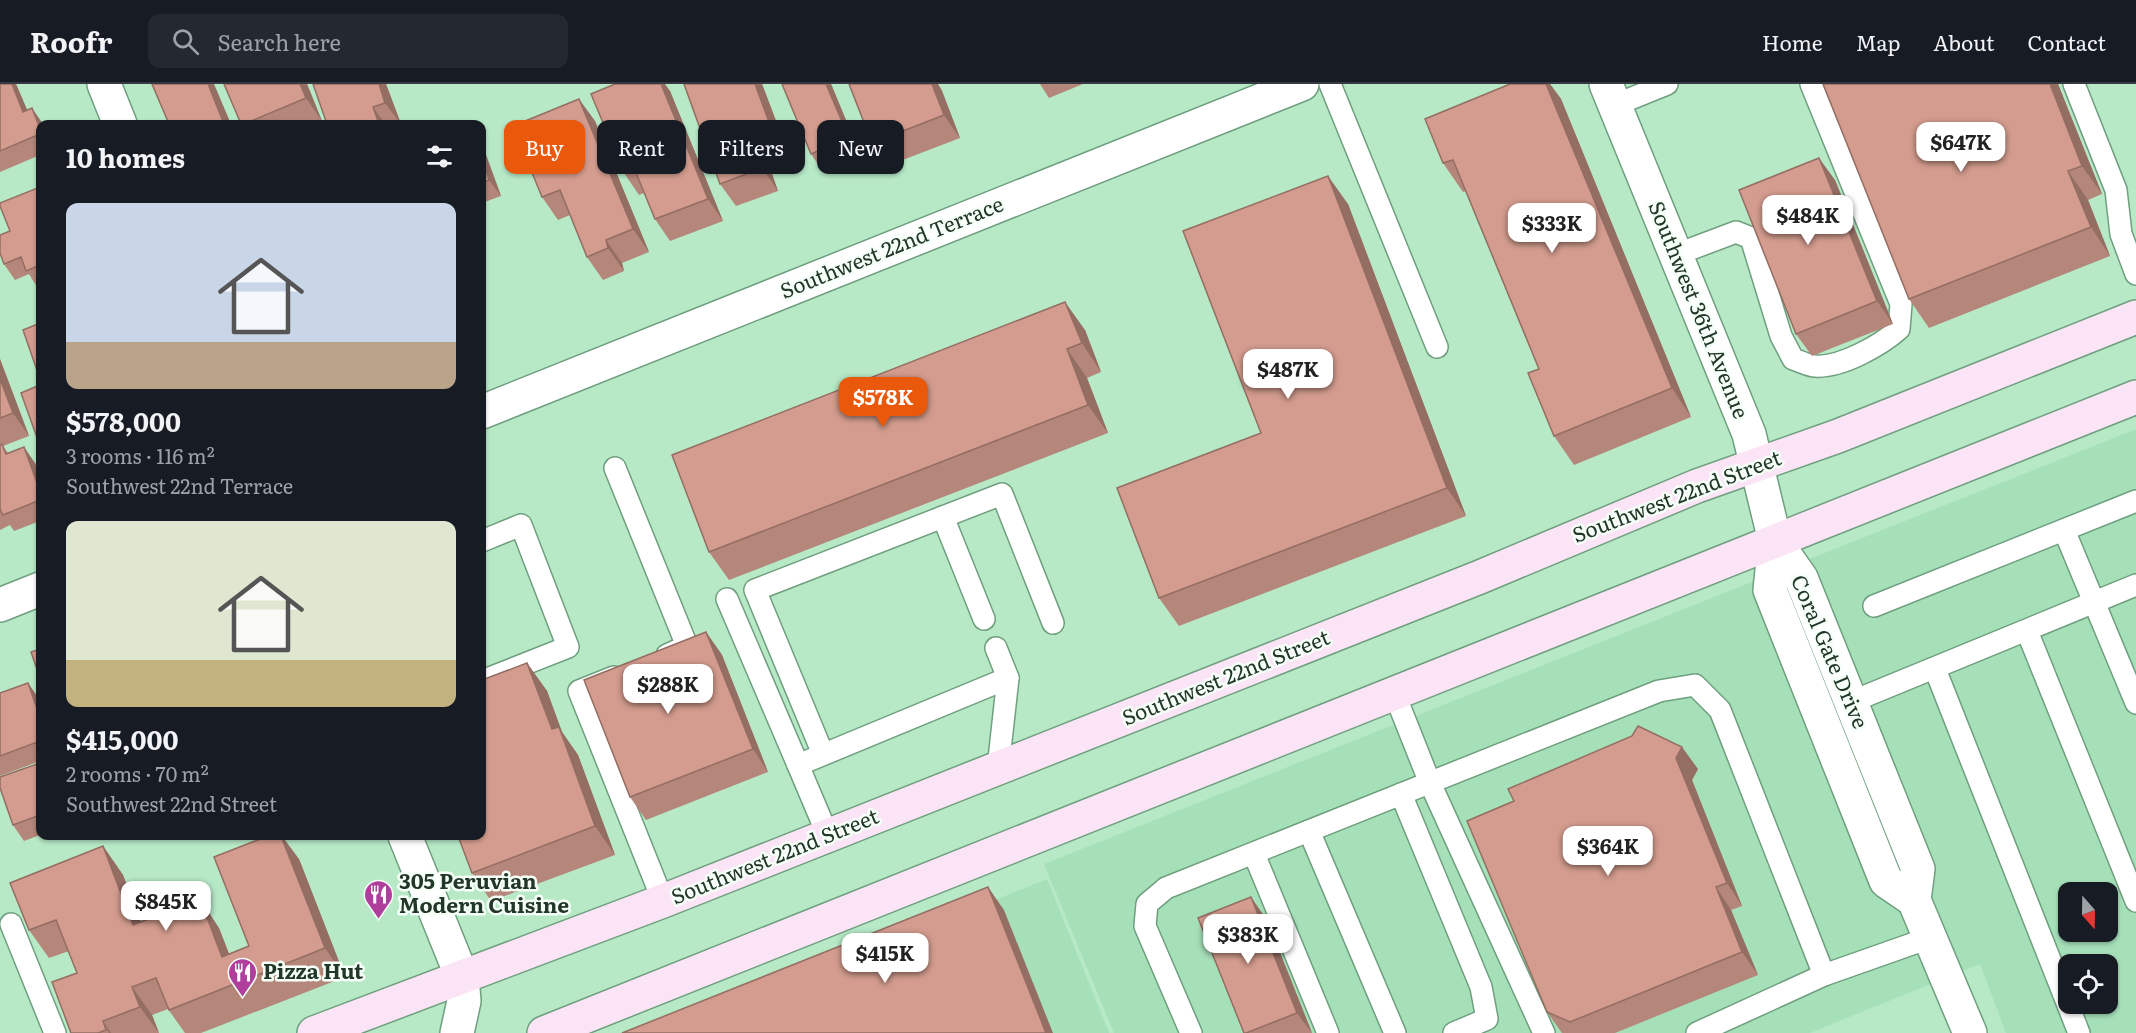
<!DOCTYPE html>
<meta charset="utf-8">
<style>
body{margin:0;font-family:Literata,serif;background:#242831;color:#f1f3f6;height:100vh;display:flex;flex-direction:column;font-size:22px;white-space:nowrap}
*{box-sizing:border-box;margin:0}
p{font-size:20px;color:#9ea1a6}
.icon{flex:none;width:33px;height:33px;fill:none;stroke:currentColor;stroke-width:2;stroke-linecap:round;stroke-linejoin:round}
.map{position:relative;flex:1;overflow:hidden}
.side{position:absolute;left:36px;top:36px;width:450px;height:720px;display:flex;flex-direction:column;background:#171b24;border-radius:12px;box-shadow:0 2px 4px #0004}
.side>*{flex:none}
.banner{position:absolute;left:504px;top:36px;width:570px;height:54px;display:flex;gap:12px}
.needle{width:39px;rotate:160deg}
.controls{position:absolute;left:2058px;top:798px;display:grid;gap:12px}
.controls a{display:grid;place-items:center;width:60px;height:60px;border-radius:12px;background:#171b24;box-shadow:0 2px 4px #0004;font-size:30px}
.price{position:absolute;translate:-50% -51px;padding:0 14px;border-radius:12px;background:#fff;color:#222;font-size:20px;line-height:39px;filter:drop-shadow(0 2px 3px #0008)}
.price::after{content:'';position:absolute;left:50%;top:36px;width:18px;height:14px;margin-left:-9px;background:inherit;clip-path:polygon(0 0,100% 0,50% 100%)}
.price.current{background:#ea580c;color:#fff}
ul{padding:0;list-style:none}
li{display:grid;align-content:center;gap:12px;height:318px;padding:0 30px}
li span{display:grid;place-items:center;height:186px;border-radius:12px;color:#555}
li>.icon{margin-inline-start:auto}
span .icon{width:108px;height:108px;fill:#fffc;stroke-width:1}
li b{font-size:26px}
h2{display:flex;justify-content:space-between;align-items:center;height:72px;padding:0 30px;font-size:26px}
.pill{padding:0 21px;border-radius:12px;background:#171b24;box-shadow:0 2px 4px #0004;font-size:21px;line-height:54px}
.pill.current{background:#ea580c;color:#fff}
header{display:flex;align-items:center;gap:36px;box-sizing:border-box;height:84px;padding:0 30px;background:#171b24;border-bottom:2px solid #363941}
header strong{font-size:28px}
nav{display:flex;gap:33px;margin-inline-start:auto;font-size:21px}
.search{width:420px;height:54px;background:#242831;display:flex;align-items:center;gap:15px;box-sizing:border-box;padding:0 21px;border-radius:12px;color:#9ea1a6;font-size:22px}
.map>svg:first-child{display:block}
.built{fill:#a6e0b9;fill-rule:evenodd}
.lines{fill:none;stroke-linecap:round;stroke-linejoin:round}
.service-casing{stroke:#6f9f7f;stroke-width:24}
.minor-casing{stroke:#6f9f7f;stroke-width:36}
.secondary-casing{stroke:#6f9f7f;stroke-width:36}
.service{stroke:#fff;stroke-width:21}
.minor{stroke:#fff;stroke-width:33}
.secondary{stroke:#fae4f5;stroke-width:33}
.wall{fill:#b5867a}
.shaded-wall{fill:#946d63}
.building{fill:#d39c8e;stroke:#946d63;stroke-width:1.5}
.labels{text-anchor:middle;stroke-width:5;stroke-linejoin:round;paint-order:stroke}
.street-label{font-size:21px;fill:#233729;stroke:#f5fff8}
.poi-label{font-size:21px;font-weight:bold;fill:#233729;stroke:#f5fff8;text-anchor:start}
</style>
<header>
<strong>Roofr</strong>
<div class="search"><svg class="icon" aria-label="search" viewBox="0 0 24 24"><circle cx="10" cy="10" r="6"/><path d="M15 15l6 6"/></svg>Search here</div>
<nav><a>Home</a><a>Map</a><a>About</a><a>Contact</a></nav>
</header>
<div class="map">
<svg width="2136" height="949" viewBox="0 0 2136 949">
<rect width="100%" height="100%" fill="#b7e9c7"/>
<g class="built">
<path d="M2136,345V949H2006L1980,880L1810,949H1114L1044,780ZM2068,808H2108V848H2068ZM2068,880H2108V920H2068Z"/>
<polygon points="1047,795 1109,949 668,949"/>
</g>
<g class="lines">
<defs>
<g id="service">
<polyline points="1330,0 1437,263"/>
<polyline points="2074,0 2116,106 2121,150 2136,190"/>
<polyline points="1615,21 1667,0"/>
<path d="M1675,171L1736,148L1751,154L1781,252L1793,275C1800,277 1809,282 1815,282C1841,284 1881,261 1899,245L1901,220L1811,0"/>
<polyline points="615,384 687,562 667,571"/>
<polyline points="943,433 984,535"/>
<polyline points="2064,446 2136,619"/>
<polyline points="482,457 521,441 568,563 482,597"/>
<polyline points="727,515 798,681"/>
<polyline points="1874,522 2136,417"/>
<polyline points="2027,547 2136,817"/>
<polyline points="996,564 1008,594 998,684"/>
<polyline points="1935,585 2079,949"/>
<polyline points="614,593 579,607 663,817"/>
<polyline points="1395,611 1430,699 1544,949"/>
<polyline points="1851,618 2136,501"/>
<polyline points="823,670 755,506 1002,410 1053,539"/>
<polyline points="1401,710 1481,903 1487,935 1454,949"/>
<polyline points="1309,747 1395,949"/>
<polyline points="828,752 798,681 1008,594"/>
<polyline points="1254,770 1328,949"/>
<polyline points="11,840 55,949"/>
<polyline points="1191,949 1145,842 1147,820 1166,804 1659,607 1695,601 1720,626 1824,891"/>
<polyline points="1697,949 1824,891 1929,854"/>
</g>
<g id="minor">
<polyline points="104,0 120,40"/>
<polyline points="1606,0 1749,350 1775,457 1770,506 1886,797 1914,816"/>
<polyline points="482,328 1302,0"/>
<polyline points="1775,457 1801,494 1918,785 1914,816 1970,949"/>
<polyline points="0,521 40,505"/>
<polyline points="405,752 462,893 464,917 457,949"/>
</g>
<g id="secondary">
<polyline points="314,949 663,817 1480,493 1697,402 1838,352 2136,233"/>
<polyline points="544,949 2136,313"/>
</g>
</defs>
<use href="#service" class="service-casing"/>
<use href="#minor" class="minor-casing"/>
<use href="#secondary" class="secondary-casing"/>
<use href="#service" class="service"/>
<use href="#minor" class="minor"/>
<use href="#secondary" class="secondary"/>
</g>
<g class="wall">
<polygon points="0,0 16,0 27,26 43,40 40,40 40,71 0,88"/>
<polygon points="224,0 307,0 322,37 314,40 241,40"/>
<polygon points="313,0 386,0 401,40 327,40"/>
<polygon points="684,0 762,0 792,79 771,87 778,107 736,122 720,100"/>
<polygon points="831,0 860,70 822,86 811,70"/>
<polygon points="849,0 938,0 942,7 960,54 887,82 872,59"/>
<polygon points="1040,0 1083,0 1049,14"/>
<polygon points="1510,0 1550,0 1561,15 1691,333 1574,381 1554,352 1539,285 1466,107 1463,108 1443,79"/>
<polygon points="2058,0 2102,110 2088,116 2110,172 1929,244 1909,215"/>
<polygon points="670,7 723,137 670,157 655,135 644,109 639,111 624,89"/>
<polygon points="595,37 649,168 622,179 624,187 603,196 587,173 570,131 558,136 542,113"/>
<polygon points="482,60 501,112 482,119"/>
<polygon points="1835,96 1893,240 1812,272 1796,250"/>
<polygon points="40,103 40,201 37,203 29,190 15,196 4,180 10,147"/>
<polygon points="1348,120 1466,432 1179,542 1159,514 1261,349"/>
<polygon points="1085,246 1101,288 1087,294 1108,349 729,496 709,468"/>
<polygon points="0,275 29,352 3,362 8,369 35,379 40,394 40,437 14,447 10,441 0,446"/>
<polygon points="706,548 722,571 768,688 646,736 630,713"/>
<polygon points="527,579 547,607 562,648 578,671 615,771 491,817 472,789"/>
<polygon points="28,599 39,615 40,619 40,677 0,692 0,609"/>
<polygon points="40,679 40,751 24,757 13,741"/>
<polygon points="1698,685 1692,696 1742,822 1731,826 1758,891 1615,949 1562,949 1547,928 1514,717"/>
<polygon points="103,762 123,791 141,838 219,844 229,870 249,862 299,775 345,893 201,949 185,949 168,925 152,931 159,949 71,949 77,889 69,867 49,874 29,846"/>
<polygon points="1267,836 1312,949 1244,949"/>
</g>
<g class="shaded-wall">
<polygon points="12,0 16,0 35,44 23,28"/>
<polygon points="208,0 214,0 231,40 224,40"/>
<polygon points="300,0 307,0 322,37 306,14"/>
<polygon points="379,0 386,0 401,40 385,19"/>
<polygon points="661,0 665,0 670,7 723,137 708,115"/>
<polygon points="755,0 762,0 792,79 776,57"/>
<polygon points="826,0 831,0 860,70 849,54"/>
<polygon points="932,0 938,0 942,7 960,54 944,31"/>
<polygon points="1546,0 1550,0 1561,15 1691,333 1672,304"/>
<polygon points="2050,0 2058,0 2102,110 2082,82"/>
<polygon points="579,15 595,37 649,168 633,145"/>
<polygon points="373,23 385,40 379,40"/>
<polygon points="32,24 43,40 40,40 40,45"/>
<polygon points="482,60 501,112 489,96 482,74"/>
<polygon points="755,64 771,87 778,107 762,84"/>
<polygon points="1819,74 1835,96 1893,240 1877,217"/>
<polygon points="2068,87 2088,116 2110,172 2091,143"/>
<polygon points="1328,92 1348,120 1466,432 1447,404"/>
<polygon points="606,156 622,179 624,187 608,164"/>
<polygon points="1065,218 1085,246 1101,288 1082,259"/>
<polygon points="1067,265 1087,294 1108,349 1088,321"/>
<polygon points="0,275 29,352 13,329 0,295"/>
<polygon points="24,363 35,379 40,394 40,407"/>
<polygon points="706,548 722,571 768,688 753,665"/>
<polygon points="527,579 547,607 562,648 578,671 615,771 595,742 552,645"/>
<polygon points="28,599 39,615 40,619 40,633"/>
<polygon points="1682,663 1698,685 1692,696 1742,822 1727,799 1676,674"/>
<polygon points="281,752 282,752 299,775 345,893 325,864"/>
<polygon points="103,762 123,791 153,869 133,841"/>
<polygon points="988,803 1004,826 1053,949 1046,949"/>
<polygon points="1716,803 1731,826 1758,891 1742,868"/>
<polygon points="1251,813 1267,836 1312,949 1297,929"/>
<polygon points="200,815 219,844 240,898 222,873"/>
<polygon points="132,903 152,931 159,949 140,923"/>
<polygon points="103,937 111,949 109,949"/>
</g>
<g class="building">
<polygon points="0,0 12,0 23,28 32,24 40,45 40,50 0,67"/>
<polygon points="152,0 208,0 224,40 169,40"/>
<polygon points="224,0 300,0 306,14 244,40 241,40"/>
<polygon points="313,0 379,0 385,19 373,23 379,40 339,40 338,39 334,40 327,40"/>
<polygon points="615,0 661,0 708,115 655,135 634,84 624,89 591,10"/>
<polygon points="684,0 755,0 776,57 755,64 762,84 720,100"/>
<polygon points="782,0 826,0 849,54 811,70"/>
<polygon points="849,0 932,0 944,31 872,59"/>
<polygon points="1510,0 1546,0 1672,304 1554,352 1528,289 1539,285 1453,76 1443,79 1425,35"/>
<polygon points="1823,0 2050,0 2082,82 2068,87 2091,143 1909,215"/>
<polygon points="579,15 633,145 606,156 608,164 587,173 560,106 542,113 513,42"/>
<polygon points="482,74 489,96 482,99"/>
<polygon points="1819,74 1877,217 1796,250 1739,106"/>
<polygon points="1328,92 1447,404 1159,514 1117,404 1261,349 1183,147"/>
<polygon points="40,103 40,181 26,187 21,173 4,180 0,169 0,151 10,147 0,122 0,119"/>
<polygon points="1065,218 1082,259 1067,265 1088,321 709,468 672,371"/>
<polygon points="40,239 40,295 23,246"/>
<polygon points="0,295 13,329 0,334"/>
<polygon points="40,301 40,362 21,309"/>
<polygon points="2,360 6,370 24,363 40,407 40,416 3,431 0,425 0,361"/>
<polygon points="706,548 753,665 630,713 584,596"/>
<polygon points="40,565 40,594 31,568"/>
<polygon points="527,579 552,645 559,643 595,742 472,789 458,752 482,752 482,596"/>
<polygon points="28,599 40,633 40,657 0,672 0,609"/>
<polygon points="1638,642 1682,663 1676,674 1727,799 1716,803 1742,868 1570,938 1547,928 1467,737 1514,717 1508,705 1632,652"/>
<polygon points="40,679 40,731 13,741 0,704 0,693"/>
<polygon points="268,752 281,752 325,864 169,926 156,894 132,903 140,923 103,937 106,946 98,949 71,949 52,898 77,889 56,836 29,846 10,799 103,762 133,841 200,815 222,873 249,862 214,773"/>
<polygon points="988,803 1046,949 622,949"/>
<polygon points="1251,813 1297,929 1246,949 1244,949 1198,834"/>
</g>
<defs>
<symbol id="restaurant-pin" viewBox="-11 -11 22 30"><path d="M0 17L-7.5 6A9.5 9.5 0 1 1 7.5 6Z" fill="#af3f9c" stroke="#f5fff8"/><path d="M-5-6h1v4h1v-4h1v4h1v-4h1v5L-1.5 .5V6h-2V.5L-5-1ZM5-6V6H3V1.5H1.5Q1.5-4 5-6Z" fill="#fff"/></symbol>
</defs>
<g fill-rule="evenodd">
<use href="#restaurant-pin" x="362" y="794" width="33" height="45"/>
<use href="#restaurant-pin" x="226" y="872" width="33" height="45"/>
</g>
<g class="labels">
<g class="street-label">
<text transform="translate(892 164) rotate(-22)" y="7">Southwest 22nd Terrace</text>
<text transform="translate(1698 226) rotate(68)" y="7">Southwest 36th Avenue</text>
<text transform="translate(1677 413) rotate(-21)" y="7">Southwest 22nd Street</text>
<text transform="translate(1829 568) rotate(67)" y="7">Coral Gate Drive</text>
<text transform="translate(1226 594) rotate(-22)" y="7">Southwest 22nd Street</text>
<text transform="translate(775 773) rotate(-22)" y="7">Southwest 22nd Street</text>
</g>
<g class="poi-label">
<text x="399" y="805">305 Peruvian<tspan x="399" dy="24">Modern Cuisine</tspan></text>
<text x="263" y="895">Pizza Hut</text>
</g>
</g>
</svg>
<div class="controls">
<a><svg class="needle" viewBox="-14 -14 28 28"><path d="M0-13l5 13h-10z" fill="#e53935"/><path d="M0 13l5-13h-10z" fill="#9ea1a6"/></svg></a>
<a><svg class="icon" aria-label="locate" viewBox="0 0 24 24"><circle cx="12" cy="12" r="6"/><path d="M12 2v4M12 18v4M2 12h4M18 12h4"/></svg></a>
</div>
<b class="price" style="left:1961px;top:89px">$647K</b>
<b class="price" style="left:1808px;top:162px">$484K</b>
<b class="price" style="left:1552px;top:170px">$333K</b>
<b class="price" style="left:1288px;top:316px">$487K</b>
<b class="price current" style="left:883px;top:344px">$578K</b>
<b class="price" style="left:668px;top:631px">$288K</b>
<b class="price" style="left:1608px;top:793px">$364K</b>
<b class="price" style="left:166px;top:848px">$845K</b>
<b class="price" style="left:1248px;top:881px">$383K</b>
<b class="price" style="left:885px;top:900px">$415K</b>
<div class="banner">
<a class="pill current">Buy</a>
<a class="pill">Rent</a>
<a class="pill">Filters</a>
<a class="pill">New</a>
</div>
<section class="side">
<h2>10 homes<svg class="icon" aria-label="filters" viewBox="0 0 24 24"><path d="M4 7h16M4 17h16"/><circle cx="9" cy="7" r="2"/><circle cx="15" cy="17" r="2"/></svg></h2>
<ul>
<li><span style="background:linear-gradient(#c9d6e8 75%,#b9a48a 0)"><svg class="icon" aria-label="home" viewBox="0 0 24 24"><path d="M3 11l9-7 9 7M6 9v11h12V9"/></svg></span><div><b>$578,000</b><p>3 rooms · 116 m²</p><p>Southwest 22nd Terrace</p></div></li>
<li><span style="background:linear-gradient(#dfe7d0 75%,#c2b280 0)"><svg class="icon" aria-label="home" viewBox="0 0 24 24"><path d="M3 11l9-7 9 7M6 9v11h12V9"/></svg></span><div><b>$415,000</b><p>2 rooms · 70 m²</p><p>Southwest 22nd Street</p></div></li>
</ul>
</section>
</div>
